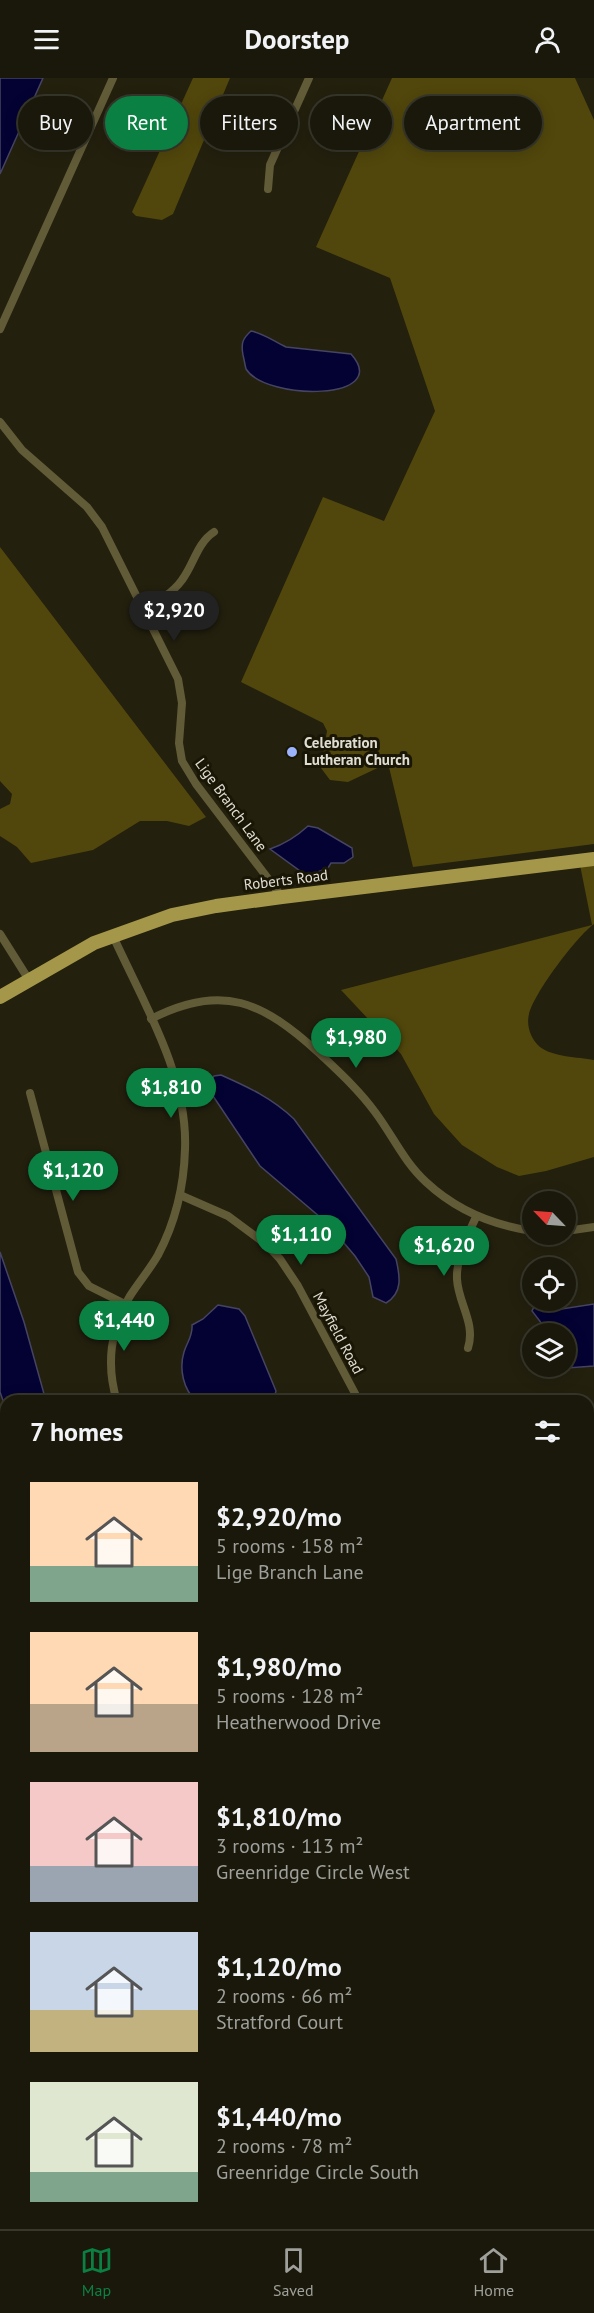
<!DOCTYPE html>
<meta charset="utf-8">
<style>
body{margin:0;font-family:"PT Sans",sans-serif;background:#232113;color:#f1f3f6;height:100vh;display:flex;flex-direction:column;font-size:22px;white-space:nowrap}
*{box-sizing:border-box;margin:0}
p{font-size:20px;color:#9fa09c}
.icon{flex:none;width:33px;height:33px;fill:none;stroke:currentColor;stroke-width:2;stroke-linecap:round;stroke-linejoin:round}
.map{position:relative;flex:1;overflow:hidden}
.sheet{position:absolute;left:0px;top:1317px;width:594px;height:834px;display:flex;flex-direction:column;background:#1a180a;border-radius:18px 18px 0 0;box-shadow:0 3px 15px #0003,0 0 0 2px #38372b}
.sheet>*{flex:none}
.banner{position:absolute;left:18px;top:18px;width:558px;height:54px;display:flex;gap:12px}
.needle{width:39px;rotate:295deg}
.fabs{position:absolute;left:522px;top:1113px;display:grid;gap:12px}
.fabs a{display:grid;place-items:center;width:54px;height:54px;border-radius:50%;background:#1a180a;box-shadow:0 3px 15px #0003,0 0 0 2px #38372b;font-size:30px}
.price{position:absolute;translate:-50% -51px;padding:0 14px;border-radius:21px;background:#0b8043;color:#fff;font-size:20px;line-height:39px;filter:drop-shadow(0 2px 3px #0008)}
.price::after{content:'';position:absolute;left:50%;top:36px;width:18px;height:14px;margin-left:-9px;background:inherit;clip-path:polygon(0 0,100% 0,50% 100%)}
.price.current{background:#222;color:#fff}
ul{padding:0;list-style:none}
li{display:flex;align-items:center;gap:18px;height:150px;padding:0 30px}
li span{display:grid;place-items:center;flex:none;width:168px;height:120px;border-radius:0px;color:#555}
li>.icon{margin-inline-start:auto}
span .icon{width:72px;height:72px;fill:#fffc;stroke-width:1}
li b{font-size:26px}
h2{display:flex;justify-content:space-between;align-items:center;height:72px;padding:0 30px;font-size:26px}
.chip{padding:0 21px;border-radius:27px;background:#1a180a;box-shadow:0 3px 15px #0003,0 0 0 2px #38372b;font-size:21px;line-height:54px}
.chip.current{background:#0b8043;color:#fff}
header{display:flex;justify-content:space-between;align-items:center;height:78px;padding:0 30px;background:#1a180a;font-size:27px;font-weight:700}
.tab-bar{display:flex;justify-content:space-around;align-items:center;height:84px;border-top:2px solid #38372b;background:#1a180a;font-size:16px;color:#9fa09c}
.tab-bar a{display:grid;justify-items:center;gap:3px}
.tab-bar .current{color:#0b8043}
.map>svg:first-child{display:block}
.green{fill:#51470c}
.water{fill:#030233;stroke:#454463;stroke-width:1.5}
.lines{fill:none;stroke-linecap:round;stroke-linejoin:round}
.stream{stroke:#454463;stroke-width:2}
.street{stroke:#625b38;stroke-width:8}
.primary{stroke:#a59749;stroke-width:14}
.poi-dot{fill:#9cb4fd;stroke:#1a1605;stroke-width:2}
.labels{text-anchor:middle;stroke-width:6;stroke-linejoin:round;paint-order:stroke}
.poi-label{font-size:15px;font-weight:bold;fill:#e0ded3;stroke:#1a1605;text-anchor:start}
.street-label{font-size:15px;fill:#e0ded3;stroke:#1a1605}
</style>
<header><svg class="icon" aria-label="menu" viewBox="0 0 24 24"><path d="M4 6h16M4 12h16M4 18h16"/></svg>Doorstep<svg class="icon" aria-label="person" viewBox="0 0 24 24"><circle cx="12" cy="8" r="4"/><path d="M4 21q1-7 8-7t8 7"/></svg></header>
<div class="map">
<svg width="594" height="2151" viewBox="0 0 594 2151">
<rect width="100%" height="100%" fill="#23200e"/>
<g class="green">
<polygon points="193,0 230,0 173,136 162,142 136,138 132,134"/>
<polygon points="392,0 575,0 594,42 594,766 413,789 388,685 348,704 330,702 321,690 327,653 323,645 241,604 323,419 384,443 435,333 390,200 316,169"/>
<polygon points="0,469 206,739 189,748 167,743 140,743 93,772 31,785 17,769 0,758 0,731 10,726 12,716 0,703"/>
<path d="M594,785V846C577,858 534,915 529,936C526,948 531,961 540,969C553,979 578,979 594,982V1079L546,1093L519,1098L497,1089L462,1067L434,1036L401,976L341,912L592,847L580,787Z"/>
<polygon points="588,1454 594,1455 594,1668 588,1664"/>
<polygon points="588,1991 594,2004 594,2119 588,2121"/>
<polygon points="307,2145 506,2145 486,2151 309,2151"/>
</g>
<g class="water">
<polygon points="0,0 43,0 0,96"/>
<path d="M251,253C265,256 273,263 286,269L351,276C393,323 266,323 246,291C245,287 244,281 243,277C241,266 242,261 251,253Z"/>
<path d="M308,748L318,750L352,770L353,779L344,785H331L328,790L310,797L303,795L270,771C285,766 296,759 308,748Z"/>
<path d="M221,997C248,1009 272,1020 294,1041L396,1181C400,1198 403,1215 386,1225L373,1219L369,1199L355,1178L327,1145L260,1088L211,1015V1002L214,998Z"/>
<polygon points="0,1174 24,1244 46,1323 6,1323 6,1331 0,1314"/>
<polygon points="536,1225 555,1232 594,1226 594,1288 567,1290 566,1256 549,1255 532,1233"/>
<path d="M218,1227L239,1231L245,1238L276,1313L273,1323H197C183,1313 179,1290 184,1274C187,1264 193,1258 192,1247L203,1241Z"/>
<polygon points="0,1509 6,1516 6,1644 0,1642"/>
</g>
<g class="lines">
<polyline class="stream" points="588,1548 594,1547"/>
<g class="street">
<polyline points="268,111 270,87 309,0"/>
<polyline points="0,251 113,0"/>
<polyline points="0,344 22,372 87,429 102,449 178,601 182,625 179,665 182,683 196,706 282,819"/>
<path d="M143,530C158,523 172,516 182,502C194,486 197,465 214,454"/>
<polyline points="0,856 29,902"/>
<path d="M113,858C143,924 188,997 185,1071C184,1108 175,1145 158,1177C150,1191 139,1204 130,1218C110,1250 106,1288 117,1323"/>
<path d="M151,941C222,904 263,924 319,975C339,994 359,1012 375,1034C393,1058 404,1084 426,1104C457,1133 492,1147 532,1153"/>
<polyline points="30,1015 78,1194 89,1208 125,1226"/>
<polyline points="180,1117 228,1138 267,1167 280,1181 298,1208 359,1323"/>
<polyline points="566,1153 594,1149"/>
<path d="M468,1270C476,1245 458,1225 457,1201C456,1179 467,1159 476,1139"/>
<polyline points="588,1360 594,1359"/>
<polyline points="0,1366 6,1368"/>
<polyline points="0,1425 6,1423"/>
<polyline points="0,1767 6,1766"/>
<polyline points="0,1899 6,1897"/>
<polyline points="588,2141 594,2140"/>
<polyline points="287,2145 288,2151"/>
<polyline points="554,2151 575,2145"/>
</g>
<polyline class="primary" points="0,919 94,865 172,837 216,828 282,819 594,781"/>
</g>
<circle class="poi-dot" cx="292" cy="674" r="6"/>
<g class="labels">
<g class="poi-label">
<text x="304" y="670">Celebration<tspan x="304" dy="17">Lutheran Church</tspan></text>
</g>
<g class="street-label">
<text transform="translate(231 727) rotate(54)" y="5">Lige Branch Lane</text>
<text transform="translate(286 802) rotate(-7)" y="5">Roberts Road</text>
<text transform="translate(338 1255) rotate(62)" y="5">Mayfield Road</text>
</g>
</g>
</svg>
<div class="fabs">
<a><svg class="needle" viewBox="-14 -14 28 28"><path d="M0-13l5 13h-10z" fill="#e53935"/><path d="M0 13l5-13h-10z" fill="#9fa09c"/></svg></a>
<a><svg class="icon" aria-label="locate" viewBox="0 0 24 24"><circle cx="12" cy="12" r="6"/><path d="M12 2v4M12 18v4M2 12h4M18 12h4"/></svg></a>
<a><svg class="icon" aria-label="layers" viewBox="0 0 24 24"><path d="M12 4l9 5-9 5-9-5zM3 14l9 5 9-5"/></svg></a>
</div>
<b class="price current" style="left:174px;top:564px">$2,920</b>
<b class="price" style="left:356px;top:991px">$1,980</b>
<b class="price" style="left:171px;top:1041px">$1,810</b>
<b class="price" style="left:73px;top:1124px">$1,120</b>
<b class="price" style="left:301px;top:1188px">$1,110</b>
<b class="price" style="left:444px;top:1199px">$1,620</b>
<b class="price" style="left:124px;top:1274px">$1,440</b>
<div class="banner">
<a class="chip">Buy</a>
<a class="chip current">Rent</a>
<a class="chip">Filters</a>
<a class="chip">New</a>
<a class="chip">Apartment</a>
</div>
<section class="sheet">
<h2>7 homes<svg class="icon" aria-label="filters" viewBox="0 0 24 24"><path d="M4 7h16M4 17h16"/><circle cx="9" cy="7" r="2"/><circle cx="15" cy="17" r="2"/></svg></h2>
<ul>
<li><span style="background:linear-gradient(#ffd9b3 70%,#7fa58c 0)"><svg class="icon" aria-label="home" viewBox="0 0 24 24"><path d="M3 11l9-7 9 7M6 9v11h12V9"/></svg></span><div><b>$2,920/mo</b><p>5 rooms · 158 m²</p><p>Lige Branch Lane</p></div></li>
<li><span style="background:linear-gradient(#ffd9b3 60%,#b9a48a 0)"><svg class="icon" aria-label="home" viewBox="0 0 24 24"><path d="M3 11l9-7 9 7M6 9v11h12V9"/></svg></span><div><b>$1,980/mo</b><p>5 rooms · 128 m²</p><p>Heatherwood Drive</p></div></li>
<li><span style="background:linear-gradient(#f6c9c9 70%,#9aa5b1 0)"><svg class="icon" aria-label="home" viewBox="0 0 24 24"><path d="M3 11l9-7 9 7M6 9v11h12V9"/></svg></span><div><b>$1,810/mo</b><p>3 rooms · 113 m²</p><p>Greenridge Circle West</p></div></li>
<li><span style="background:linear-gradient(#c9d6e8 65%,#c2b280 0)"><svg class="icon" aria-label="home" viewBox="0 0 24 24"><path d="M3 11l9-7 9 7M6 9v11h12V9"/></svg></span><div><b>$1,120/mo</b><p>2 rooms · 66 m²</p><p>Stratford Court</p></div></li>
<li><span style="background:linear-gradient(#dfe7d0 75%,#7fa58c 0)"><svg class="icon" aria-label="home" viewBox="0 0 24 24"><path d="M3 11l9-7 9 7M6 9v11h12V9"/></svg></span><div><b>$1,440/mo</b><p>2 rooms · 78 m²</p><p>Greenridge Circle South</p></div></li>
</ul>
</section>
</div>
<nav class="tab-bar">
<a class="current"><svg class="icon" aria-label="map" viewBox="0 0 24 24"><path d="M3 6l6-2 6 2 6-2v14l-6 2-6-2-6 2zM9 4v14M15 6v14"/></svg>Map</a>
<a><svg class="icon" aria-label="saved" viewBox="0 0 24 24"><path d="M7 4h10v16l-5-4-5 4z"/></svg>Saved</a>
<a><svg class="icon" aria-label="home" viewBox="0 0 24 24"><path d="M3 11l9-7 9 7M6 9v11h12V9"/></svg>Home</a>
</nav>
